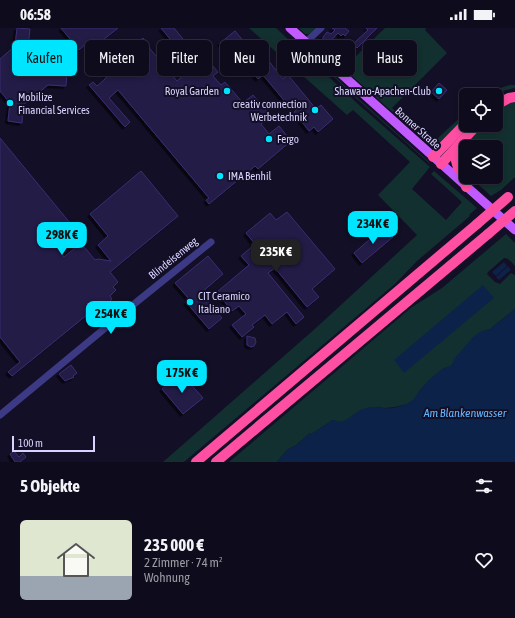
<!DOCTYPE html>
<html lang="de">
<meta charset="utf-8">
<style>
body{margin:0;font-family:"Asap Condensed",sans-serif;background:#171425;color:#f1f3f6;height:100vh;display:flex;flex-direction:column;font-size:15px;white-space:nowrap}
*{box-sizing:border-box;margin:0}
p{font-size:13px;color:#9b9ba3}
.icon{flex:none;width:22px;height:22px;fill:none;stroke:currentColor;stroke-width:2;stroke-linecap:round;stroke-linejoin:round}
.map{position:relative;height:434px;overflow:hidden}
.drawer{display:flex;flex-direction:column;background:#0e0b1c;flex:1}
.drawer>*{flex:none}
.top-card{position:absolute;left:12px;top:12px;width:491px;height:36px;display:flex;gap:8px}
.fabs{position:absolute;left:459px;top:60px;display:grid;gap:8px}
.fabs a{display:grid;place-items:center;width:44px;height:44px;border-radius:6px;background:#0e0b1c;box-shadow:0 2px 6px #0003,0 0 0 1px #2e2b3b;font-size:20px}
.scale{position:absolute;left:12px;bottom:10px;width:83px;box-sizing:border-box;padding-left:4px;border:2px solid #d9d4ff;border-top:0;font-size:11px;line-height:14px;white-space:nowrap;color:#d9d4ff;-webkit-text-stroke:3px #130f26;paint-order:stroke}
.price{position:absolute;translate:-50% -34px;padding:0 9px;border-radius:8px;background:#00e5ff;color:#111;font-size:13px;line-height:26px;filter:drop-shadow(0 1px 2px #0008)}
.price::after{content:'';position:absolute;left:50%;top:24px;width:12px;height:9px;margin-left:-6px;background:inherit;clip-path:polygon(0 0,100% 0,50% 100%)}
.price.on{background:#222;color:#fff}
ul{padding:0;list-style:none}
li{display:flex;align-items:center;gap:12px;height:100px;padding:0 20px}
li span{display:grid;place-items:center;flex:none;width:112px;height:80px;border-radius:6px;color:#555}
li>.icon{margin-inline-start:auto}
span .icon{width:48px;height:48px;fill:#fffc;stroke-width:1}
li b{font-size:17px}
h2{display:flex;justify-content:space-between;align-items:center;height:48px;padding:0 20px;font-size:17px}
.tag{padding:0 14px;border-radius:6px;background:#0e0b1c;box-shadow:0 2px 6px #0003,0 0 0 1px #2e2b3b;font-size:14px;line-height:36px}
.tag.on{background:#00e5ff;color:#111}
.status{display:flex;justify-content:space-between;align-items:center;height:28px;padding:0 20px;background:#0e0b1c;direction:ltr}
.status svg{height:11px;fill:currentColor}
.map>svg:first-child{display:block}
.green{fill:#12302f}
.water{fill:#0c2248}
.building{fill:#241b47;stroke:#3b2d73;filter:url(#shadow)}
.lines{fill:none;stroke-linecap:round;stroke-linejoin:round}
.minor{stroke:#3d3a85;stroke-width:7}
.major{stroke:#c25bff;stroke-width:9}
.highway{stroke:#ff4fa3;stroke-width:10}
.highway-bridge{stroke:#ff4fa3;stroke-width:10}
.poi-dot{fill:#00e5ff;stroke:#130f26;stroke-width:1.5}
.labels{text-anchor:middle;stroke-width:4;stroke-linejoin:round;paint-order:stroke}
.poi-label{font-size:11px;fill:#d9d4ff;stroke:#130f26;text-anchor:start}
.street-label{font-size:11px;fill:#d9d4ff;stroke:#130f26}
.water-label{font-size:12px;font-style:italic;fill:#62b6ff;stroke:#130f26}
</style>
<div class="status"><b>06:58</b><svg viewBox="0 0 49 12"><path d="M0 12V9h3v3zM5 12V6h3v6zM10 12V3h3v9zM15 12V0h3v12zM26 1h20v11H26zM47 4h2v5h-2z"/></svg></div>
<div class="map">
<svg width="515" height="434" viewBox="0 0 515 434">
<defs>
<filter id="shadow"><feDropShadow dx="-2.5" dy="2.5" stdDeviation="0" flood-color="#0009"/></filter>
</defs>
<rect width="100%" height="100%" fill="#130f26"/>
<g class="green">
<polygon points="249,0 276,0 358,76 430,139 412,161 446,192 462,174 431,146 434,143 477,180 469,187 470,188 417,233 395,256 184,434 163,434 317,299 417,207 378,167 410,134 353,82 347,87"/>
<polygon points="299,0 316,0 309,6 305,6"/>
<path d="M385,0H426L425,2L447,25L392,80L429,112L438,110L466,84V89L441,114C435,117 430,116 424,112L316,16V12L346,38Z"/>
<polygon points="305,19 351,64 429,134 429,135 357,71 304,20"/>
<polygon points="510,57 515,57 515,60 502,63 494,67 486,67 497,61"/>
<polygon points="515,73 515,149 501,162 491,168 470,149 496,149 496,119 466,119 466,145 461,139 460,122 481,97 496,97 496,82 503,77"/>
<path d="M506,206L515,215V238C512,235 509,230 504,230L488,244L487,246L495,254L500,256L511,245L515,247V281L490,301L481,304L450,339L444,340L420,362L415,371L408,376L395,379L385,380L376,379L361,382L344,394H338L333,392L313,405H310L295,418L288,421L277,434H229L412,279L442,260Z"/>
</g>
<g class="water">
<polygon points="504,234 507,238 496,248 492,244"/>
<polygon points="508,238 511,242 499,252 496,249"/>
<polygon points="483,257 494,270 404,345 394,332"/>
<path d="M515,281V434H277L288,421L295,418L310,405H313L333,392C346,398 352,385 363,381C371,378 376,379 384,380C392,381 401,379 408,375C415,372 416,367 420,362C423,358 426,355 429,352C433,348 438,344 443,341C448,338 450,339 454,335L453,332L474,308L480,304L490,301Z"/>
</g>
<g class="building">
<polygon points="17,0 30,1 28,19 48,43 67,45 66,58 48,57 23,77 22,95 8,93 10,75 0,63 0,31 15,18"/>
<polygon points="61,0 118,0 93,20 88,14 79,22"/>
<polygon points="161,0 174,0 201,33 205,29 218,44 213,48 221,57 225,54 243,75 253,67 271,88 261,96 269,106 279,98 291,113 258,141 255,138 209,176 206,172 209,170 118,62 109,70 130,94 125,99 89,57 93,54 97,58 104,52 107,48 103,43 143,10 147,15 146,16 177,53 193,39"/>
<polygon points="332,0 345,0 349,3 345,8 343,6 341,8 338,5 328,16 323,12 323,9 327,4 331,6 335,2"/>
<polygon points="366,0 377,0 357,20 353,16 368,2"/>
<polygon points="235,3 263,36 268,32 283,51 288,47 316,81 321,77 333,91 318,104 314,99 309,103 294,84 298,80 292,72 287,76 263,47 258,51 230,18 225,22 220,15"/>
<polygon points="439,55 447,62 439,71 431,64"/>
<polygon points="0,110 75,201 55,217 64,229 81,215 95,232 98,231 111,233 98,217 108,208 90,186 141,143 178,188 110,244 118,254 113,259 116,262 110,268 112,271 107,276 104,273 12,348 8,344 20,334 0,309"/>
<polygon points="287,184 335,241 312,261 319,269 307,279 275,240 268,245 304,289 296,296 287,284 272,296 265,287 252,297 254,299 242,309 232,297 246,286 239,278 232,283 217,264 249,237 241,228 255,216 246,205 270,185 276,192"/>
<polygon points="384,199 393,209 362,235 354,225"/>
<polygon points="208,228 223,246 201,265 222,290 209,301 186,274 190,272 175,255"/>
<polygon points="247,308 255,310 256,314 254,318 251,319 247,317"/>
<polygon points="71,337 77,345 73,348 74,349 65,353 59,346"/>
<polygon points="181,345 203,370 183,386 162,361"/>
<polygon points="14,423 19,429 23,425 26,429 20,434 15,434 10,426"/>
</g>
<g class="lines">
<g class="minor">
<polyline points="306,14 321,0"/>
<polyline points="0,387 139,272 211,214"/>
</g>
<polyline class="major" points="290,0 515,202"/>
<g class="highway">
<polyline points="496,77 509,70 515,69"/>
<polyline points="457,119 456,133 458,140 464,147 466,159"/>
<polyline points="433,129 466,95"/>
<polyline points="441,136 477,97"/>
<polyline points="196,434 477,196"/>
<polyline points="216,434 488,206"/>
</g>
<g class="highway-bridge">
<polyline points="477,196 508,169"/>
<polyline points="488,206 515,183"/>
</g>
</g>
<g class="poi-dot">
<circle cx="227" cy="63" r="4"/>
<circle cx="439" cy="63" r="4"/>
<circle cx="10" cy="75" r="4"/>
<circle cx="315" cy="82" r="4"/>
<circle cx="269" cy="111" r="4"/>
<circle cx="220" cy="148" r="4"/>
<circle cx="190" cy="274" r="4"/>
</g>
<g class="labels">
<g class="poi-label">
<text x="219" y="67" text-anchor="end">Royal Garden</text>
<text x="431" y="67" text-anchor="end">Shawano-Apachen-Club</text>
<text x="18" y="73">Mobilize<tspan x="18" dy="13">Financial Services</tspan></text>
<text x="307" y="80" text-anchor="end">creativ connection<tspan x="307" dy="13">Werbetechnik</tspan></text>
<text x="277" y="115">Fergo</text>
<text x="228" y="152">IMA Benhil</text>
<text x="198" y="272">CIT Ceramico<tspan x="198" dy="13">Italiano</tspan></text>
</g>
<g class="street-label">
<text transform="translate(418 100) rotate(42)" y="4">Bonner Straße</text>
<text transform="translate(173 230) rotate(-39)" y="4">Blindeisenweg</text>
</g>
<g class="water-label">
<text x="465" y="389">Am Blankenwasser</text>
</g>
</g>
</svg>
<div class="fabs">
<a><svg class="icon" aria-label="locate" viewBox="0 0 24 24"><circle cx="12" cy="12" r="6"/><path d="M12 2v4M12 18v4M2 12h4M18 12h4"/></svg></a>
<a><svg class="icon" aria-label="layers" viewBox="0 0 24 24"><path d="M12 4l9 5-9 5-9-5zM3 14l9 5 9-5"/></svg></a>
</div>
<div class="scale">100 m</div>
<b class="price" style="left:373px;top:217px">234K €</b>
<b class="price" style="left:62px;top:228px">298K €</b>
<b class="price on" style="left:276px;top:245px">235K €</b>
<b class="price" style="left:111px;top:307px">254K €</b>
<b class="price" style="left:182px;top:366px">175K €</b>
<div class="top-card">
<a class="tag on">Kaufen</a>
<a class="tag">Mieten</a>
<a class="tag">Filter</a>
<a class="tag">Neu</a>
<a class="tag">Wohnung</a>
<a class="tag">Haus</a>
</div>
</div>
<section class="drawer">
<h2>5 Objekte<svg class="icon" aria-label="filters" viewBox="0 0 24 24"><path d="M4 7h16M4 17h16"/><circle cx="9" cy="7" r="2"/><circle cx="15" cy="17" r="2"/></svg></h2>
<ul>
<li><span style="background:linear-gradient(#dfe7d0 70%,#9aa5b1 0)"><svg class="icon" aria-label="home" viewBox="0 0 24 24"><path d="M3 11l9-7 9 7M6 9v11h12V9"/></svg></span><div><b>235 000 €</b><p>2 Zimmer · 74 m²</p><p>Wohnung</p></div><svg class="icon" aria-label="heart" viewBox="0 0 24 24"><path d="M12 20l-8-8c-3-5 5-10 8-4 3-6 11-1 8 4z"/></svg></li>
</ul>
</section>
